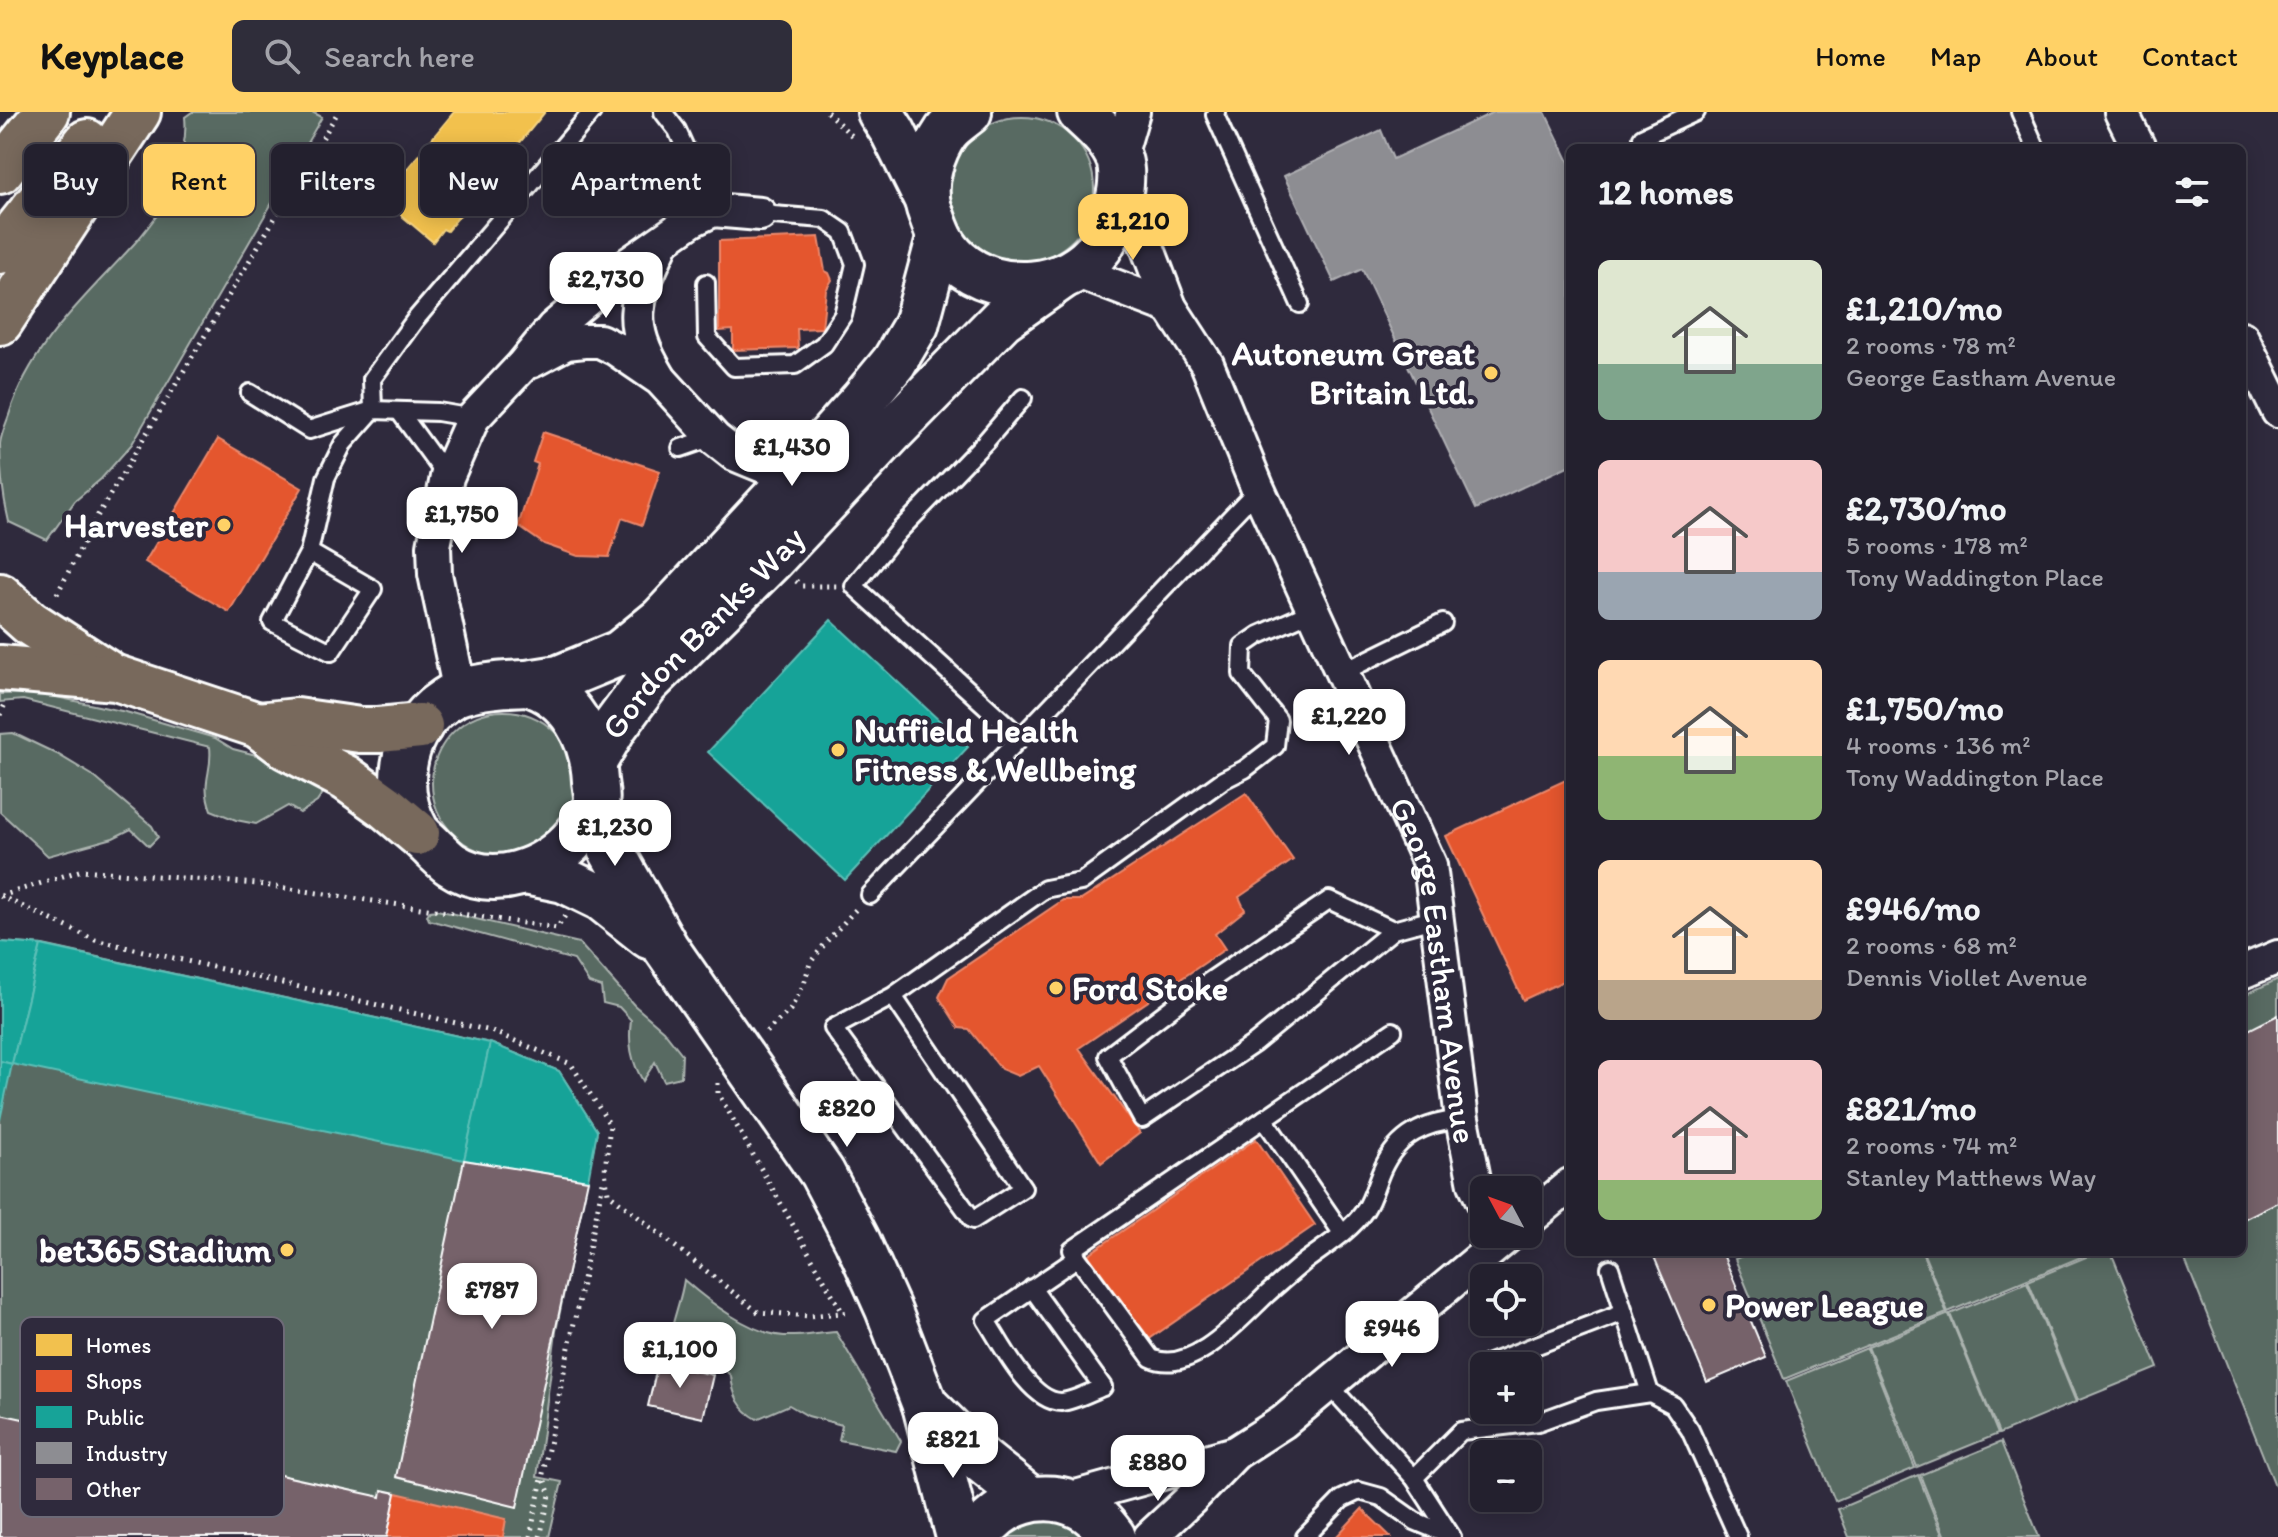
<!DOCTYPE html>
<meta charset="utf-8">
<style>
body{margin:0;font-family:Itim,sans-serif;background:#2f2d3a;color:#f1f3f6;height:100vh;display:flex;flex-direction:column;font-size:30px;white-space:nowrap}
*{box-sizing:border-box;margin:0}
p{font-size:26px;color:#a3a3aa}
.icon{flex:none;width:44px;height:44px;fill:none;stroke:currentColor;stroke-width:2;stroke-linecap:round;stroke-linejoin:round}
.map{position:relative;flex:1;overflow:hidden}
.sheet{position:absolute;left:1566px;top:32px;width:680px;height:1112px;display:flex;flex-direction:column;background:#23202e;border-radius:12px;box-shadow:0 4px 20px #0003,0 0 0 2px #403e4a}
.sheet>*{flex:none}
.top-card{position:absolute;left:24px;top:32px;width:760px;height:72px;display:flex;gap:16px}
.needle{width:52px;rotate:311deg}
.buttons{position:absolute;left:1470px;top:1064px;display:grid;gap:16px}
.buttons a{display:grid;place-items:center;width:72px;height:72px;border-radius:12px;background:#23202e;box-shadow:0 4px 20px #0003,0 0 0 2px #403e4a;font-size:40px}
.price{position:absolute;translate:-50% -68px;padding:0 18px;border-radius:16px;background:#fff;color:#222;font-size:26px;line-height:52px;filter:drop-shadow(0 2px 4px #0008)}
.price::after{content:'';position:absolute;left:50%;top:48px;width:24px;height:18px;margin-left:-12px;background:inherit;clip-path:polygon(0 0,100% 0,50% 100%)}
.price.on{background:#ffd166;color:#111}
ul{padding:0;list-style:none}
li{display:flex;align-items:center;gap:24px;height:200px;padding:0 32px}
li span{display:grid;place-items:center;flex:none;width:224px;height:160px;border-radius:12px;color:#555}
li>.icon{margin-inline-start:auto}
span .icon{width:96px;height:96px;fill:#fffc;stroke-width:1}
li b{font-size:34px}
h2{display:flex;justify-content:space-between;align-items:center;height:96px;padding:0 32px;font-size:34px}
.tag{padding:0 28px;border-radius:12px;background:#23202e;box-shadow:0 4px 20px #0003,0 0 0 2px #403e4a;font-size:28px;line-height:72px}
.tag.on{background:#ffd166;color:#111}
header{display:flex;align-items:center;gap:48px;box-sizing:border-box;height:112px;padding:0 40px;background:#ffd166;color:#111}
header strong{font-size:38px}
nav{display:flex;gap:44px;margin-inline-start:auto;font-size:28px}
.search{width:560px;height:72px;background:#2f2d3a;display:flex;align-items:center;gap:20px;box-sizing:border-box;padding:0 28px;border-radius:12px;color:#a3a3aa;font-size:30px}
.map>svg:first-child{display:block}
.green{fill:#586a62;stroke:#acb4b0;stroke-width:2}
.homes{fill:#f2c14e;stroke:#f6d483;stroke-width:2}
.shops{fill:#e4572e;stroke:#ec896d;stroke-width:2}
.public{fill:#17a398;stroke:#5dbfb7;stroke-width:2}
.industry{fill:#8d8d92;stroke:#afafb3;stroke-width:2}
.building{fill:#76626b;stroke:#fff;stroke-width:2}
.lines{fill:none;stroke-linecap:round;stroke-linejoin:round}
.lane-casing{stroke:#fff;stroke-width:22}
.street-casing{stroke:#fff;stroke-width:38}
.secondary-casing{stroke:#fff;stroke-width:50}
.highway-casing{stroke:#fff;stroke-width:50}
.path{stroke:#fff;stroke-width:5;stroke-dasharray:2 6;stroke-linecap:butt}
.lane{stroke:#2f2a3d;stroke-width:16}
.street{stroke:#2f2a3d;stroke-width:32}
.secondary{stroke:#2f2a3d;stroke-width:44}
.highway{stroke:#78695c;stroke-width:44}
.poi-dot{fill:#ffd166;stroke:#2f2a3d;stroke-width:3}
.labels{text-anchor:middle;stroke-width:8;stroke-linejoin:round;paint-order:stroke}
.poi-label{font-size:34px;font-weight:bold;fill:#fff;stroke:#2f2a3d;text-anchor:end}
.street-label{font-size:34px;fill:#fff;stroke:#2f2a3d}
.key{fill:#2f2a3d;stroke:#6d6a77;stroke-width:2}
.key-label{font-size:22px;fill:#fff}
</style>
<header>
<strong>Keyplace</strong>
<div class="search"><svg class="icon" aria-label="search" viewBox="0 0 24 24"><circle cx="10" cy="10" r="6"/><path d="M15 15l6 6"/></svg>Search here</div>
<nav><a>Home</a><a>Map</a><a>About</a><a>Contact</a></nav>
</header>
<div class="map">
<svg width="2278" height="1425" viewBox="0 0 2278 1425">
<rect width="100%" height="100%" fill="#2f2a3d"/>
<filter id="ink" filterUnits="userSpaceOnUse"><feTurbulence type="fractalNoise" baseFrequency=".0125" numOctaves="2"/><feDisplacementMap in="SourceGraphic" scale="16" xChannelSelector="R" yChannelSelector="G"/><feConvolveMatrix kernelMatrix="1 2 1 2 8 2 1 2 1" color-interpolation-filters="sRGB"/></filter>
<g filter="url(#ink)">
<g class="green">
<path d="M192,0H312L322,5L132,332L101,367L75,389L47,428L9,410C3,384 0,359 0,332C1,322 6,312 9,303C31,232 86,185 134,132C151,114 162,93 181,76L172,64C182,47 187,25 185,5Z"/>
<circle cx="1022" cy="77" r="72"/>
<path d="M38,581L126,600L215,626L233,637L260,644L325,678L317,690L300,701L288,694L256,712L236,708L211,698C200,668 213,662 210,635L23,588L0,590V582Z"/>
<circle cx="504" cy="671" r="72"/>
<polygon points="13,621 57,642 92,663 152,714 158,725 149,734 131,717 113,726 48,744 0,700 0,622"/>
<path d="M437,798L579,831L634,893L663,918L682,942L681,965L664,969L655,950L643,969C631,949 628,931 631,908L619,895L603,891L601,875L589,871L574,848L429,808L427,803L430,799Z"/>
<polygon points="0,826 1,830 43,833 490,931 559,959 597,1019 556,1219 537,1365 562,1370 549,1425 0,1425"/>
<polygon points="2278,867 2278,1381 2182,1140 2242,1140 2242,884"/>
<polygon points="1752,1140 1922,1140 1947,1201 1784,1267 1735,1147"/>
<polygon points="1923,1140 2093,1140 1948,1200"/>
<polygon points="2098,1140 2111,1140 2158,1256 2077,1289 2028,1169"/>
<path d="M684,1168C709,1190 751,1222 784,1224C801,1225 819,1221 836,1220L901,1329L896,1339L839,1328L842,1313L808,1304L789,1293L757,1307C739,1297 733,1283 731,1264C707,1240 702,1237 669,1232C671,1210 681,1190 684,1168Z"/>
<polygon points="2027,1170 2076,1290 1999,1322 1950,1202"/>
<polygon points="1949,1202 1998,1322 1917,1355 1868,1235"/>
<polygon points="1867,1236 1915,1356 1835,1389 1786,1269"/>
<polygon points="2001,1330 2039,1425 1945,1425 1920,1363"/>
<polygon points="1918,1363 1943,1425 1849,1425 1838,1397"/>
<polygon points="1066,1403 1092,1425 992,1425 1018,1404"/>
</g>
<polygon class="homes" points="454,0 545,0 447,119 443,117 433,130 389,93 399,80 392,75"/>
<g class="shops">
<polygon points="819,125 825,159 829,161 832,168 826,178 822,216 797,217 798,236 733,238 733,218 719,219 719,129"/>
<polygon points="543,320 660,359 642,413 622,406 609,445 578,444 544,432 518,414 538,352 533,350"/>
<polygon points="218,327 302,376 229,500 145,450"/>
<polygon points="1570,666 1570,866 1523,888 1446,724"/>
<polygon points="1246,681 1293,748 1239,785 1245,798 1215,822 1225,837 1079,936 1140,1021 1101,1051 1039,954 1018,964 1001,957 969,917 959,916 939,885 948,866 1063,788 1081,788"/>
<polygon points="1256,1027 1315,1113 1145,1230 1086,1144"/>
<polygon points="396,1381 506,1407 503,1425 387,1425"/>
<polygon points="1362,1397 1391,1425 1336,1425"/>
</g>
<g class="public">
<polygon points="831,508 968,635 845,768 708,640"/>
<polygon points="0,826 1,830 41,833 12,952 0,949"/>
<polygon points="41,833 490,931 464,1048 12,952"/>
<polygon points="490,931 559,959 597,1019 588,1068 464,1048"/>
<polygon points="0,949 12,952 0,1008"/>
</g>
<polygon class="industry" points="1494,0 1545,0 1570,52 1570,353 1476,397 1362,157 1334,170 1284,64 1381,18 1393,47"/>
<g class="building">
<polygon points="2278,903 2278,1090 2242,1108 2242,921"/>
<polygon points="464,1048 588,1068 517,1395 396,1365"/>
<polygon points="1652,1140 1722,1140 1766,1245 1707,1270"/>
<polygon points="658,1251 713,1263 703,1306 648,1294"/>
<polygon points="0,1302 381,1385 382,1378 396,1381 387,1425 0,1425"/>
</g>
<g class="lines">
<defs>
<g id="lane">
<polyline points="663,0 677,18 713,98"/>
<polyline points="1216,0 1215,3 1300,192"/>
<polyline points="2020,0 2036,36"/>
<polyline points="1647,36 1642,25 1696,0"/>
<polyline points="706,171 707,225 734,255 795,253 824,232 843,203 855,152 843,120 824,107 760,102"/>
<polyline points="250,281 309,318 373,298 438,300 473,306"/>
<polyline points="399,299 447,365"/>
<polyline points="681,336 713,325"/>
<polyline points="309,440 373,477 331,540 272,510 309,440 326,366 343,332 373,298 372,267 415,208 592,0"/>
<polyline points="1341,561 1443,511"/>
<polyline points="1019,624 854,474 898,420 986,329 1023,286"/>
<polyline points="870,783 1258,377"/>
<polyline points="1393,818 1329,788 1183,887 1108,944 1142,1007 1255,931 1393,818 1437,806"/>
<polyline points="893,884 1023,1076 973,1108 833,916 893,884 1045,777 1081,770 1223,668 1245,657 1275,634 1278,608 1242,562 1243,534 1259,523 1313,499"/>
<polyline points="1264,1007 1393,919"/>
<path d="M1342,1121L1264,1007L1072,1138L1151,1246C1190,1264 1239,1209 1265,1184C1277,1173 1290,1162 1303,1151C1324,1135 1350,1120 1365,1098C1373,1086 1376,1071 1382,1058C1398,1022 1425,1011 1462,1007"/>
<polyline points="1610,1156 1650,1281"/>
<path d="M1032,1176L1103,1275C1090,1280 1074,1289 1061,1290C1030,1290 1001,1231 986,1208L1077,1146"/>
<polyline points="1487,1252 1624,1200"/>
<polyline points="1329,1273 1414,1366 1452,1425"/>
<polyline points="1414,1366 1461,1319 1538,1310 1596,1289 1650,1281 1673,1293 1690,1318 1738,1425"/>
<polyline points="1305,1425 1342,1387 1359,1379 1381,1385 1415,1409 1451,1424"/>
</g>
<g id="street">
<polyline points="2121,0 2139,36"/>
<polyline points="1119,48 1133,0"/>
<path id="s1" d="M1121,77L1148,137L1170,195L1207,252L1258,377L1430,753L1462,1007L1475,1072L1484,1091"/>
<polyline points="1075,159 1170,195"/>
<polyline points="2242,226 2278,299"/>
<polyline points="532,249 566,231 584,229 600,229 616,237 660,267 715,327 734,342 793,366"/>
<path d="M659,265C624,207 636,188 662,131"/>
<polyline points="460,580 435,462 434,434 447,365 473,306 522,254 553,216 626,154 692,108 713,98 760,102"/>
<polyline points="2242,860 2278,845"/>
<polyline points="1528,1108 1570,1073"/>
<polyline points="1065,1388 1235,1341"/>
<polyline points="1150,1425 1191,1387 1235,1341 1283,1310 1510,1122"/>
</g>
<g id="secondary">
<polyline points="880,0 893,20 927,88"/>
<path d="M969,0C962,6 952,12 946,20C932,40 922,72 929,96C936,116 941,134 958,149C997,184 1069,179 1100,135C1109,121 1115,106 1118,90C1121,77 1123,60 1119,47C1112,28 1095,14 1080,0"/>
<polyline points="527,571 559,566 620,541 662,507 793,366 862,289 894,250 916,213 939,127"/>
<path d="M527,571C570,582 593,627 595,669C596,676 598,686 596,693C594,703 582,716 576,724C546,759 493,780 451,752C445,748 439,741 433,736C428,730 420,725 416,718C394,678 400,627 435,596C443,590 451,583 461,580C482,573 505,572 527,571Z"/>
<path id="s2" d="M594,650L615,614L646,572L772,447L892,319L1002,207L1060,166"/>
<polyline points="596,694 612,740 666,836 822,1061 857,1128 888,1197 925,1293 959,1425"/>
<polyline points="525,760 564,768 601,786 649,824"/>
<polyline points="925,1293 981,1348 1030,1387"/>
<path d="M978,1425C999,1390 1044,1376 1081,1395C1095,1402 1104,1413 1113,1425"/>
</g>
<g id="highway">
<polyline points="0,59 47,0"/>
<polyline points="0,139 87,30"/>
<polyline points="0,210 138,0"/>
<polyline points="0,484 30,511 107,561"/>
<polyline points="0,556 116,566 258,613 287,635 346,666 385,694 417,721"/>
<polyline points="258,613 297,609 360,618 379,618 420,614"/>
</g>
</defs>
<use href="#lane" class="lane-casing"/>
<use href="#street" class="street-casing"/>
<use href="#secondary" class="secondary-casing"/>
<use href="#highway" class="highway-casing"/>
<g class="path">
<polyline points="827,0 852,24"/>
<polyline points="796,469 802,474 837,474"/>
<polyline points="57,482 98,403 338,0"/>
<polyline points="0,603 6,590"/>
<polyline points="0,784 95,828 491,919 571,952 610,1013 605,1058 608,1081 758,1200 810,1204 851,1200"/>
<polyline points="1,784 82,758 257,772 557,816 565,804"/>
<polyline points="766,920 790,898 804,872 810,851 827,829 858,795"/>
<polyline points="718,971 718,981 843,1201"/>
<polyline points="530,1425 604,1065"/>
<polyline points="540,1425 550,1383 543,1364"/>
</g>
<use href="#lane" class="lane"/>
<use href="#street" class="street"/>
<use href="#secondary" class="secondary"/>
<use href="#highway" class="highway"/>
</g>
</g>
<g class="poi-dot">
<circle cx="1491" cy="261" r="8"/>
<circle cx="224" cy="413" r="8"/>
<circle cx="838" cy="638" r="8"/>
<circle cx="1056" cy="876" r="8"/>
<circle cx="287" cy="1138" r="8"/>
<circle cx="1709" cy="1193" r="8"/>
</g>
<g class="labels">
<g class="poi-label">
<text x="1475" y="253">Autoneum Great<tspan x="1475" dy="39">Britain Ltd.</tspan></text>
<text x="208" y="425">Harvester</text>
<text x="854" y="630" text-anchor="start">Nuffield Health<tspan x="854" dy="39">Fitness &amp; Wellbeing</tspan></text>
<text x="1072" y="888" text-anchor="start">Ford Stoke</text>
<text x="271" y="1150">bet365 Stadium</text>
<text x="1725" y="1205" text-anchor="start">Power League</text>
</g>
<g class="street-label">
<text dy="12" stroke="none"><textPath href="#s2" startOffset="170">Gordon Banks Way</textPath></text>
<text dy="12" stroke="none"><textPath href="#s1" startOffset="848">George Eastham Avenue</textPath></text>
</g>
</g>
<rect x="20" y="1205" width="264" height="200" rx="12" class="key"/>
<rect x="36" y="1222" width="36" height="22" fill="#f2c14e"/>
<rect x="36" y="1258" width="36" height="22" fill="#e4572e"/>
<rect x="36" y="1294" width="36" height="22" fill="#17a398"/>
<rect x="36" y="1330" width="36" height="22" fill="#8d8d92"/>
<rect x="36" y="1366" width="36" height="22" fill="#76626b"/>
<g class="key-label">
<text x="86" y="1241">Homes</text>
<text x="86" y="1277">Shops</text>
<text x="86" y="1313">Public</text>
<text x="86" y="1349">Industry</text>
<text x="86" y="1385">Other</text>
</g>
</svg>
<div class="buttons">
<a><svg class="needle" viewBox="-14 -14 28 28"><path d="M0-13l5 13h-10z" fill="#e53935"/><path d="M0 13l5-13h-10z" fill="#a3a3aa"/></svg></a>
<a><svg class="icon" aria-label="locate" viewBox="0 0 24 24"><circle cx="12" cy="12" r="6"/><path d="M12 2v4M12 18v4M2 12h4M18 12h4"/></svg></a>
<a>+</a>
<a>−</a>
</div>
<b class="price on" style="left:1133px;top:150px">£1,210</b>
<b class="price" style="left:606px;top:208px">£2,730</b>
<b class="price" style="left:792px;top:376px">£1,430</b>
<b class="price" style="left:462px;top:443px">£1,750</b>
<b class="price" style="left:1349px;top:645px">£1,220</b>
<b class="price" style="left:615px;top:756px">£1,230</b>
<b class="price" style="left:847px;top:1037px">£820</b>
<b class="price" style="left:492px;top:1219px">£787</b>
<b class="price" style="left:1392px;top:1257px">£946</b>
<b class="price" style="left:680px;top:1278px">£1,100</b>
<b class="price" style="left:953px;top:1368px">£821</b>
<b class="price" style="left:1158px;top:1391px">£880</b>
<div class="top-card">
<a class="tag">Buy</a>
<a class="tag on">Rent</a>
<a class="tag">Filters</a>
<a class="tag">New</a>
<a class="tag">Apartment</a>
</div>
<section class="sheet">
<h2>12 homes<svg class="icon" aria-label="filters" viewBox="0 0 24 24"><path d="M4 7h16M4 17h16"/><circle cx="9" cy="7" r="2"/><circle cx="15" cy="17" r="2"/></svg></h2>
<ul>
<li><span style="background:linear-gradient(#dfe7d0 65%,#7fa58c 0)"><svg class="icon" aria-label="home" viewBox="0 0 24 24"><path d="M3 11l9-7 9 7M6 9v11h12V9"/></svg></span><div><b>£1,210/mo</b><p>2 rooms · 78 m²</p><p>George Eastham Avenue</p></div></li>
<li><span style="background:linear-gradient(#f6c9c9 70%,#9aa5b1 0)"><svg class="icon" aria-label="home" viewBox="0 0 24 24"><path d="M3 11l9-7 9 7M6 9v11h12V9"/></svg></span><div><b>£2,730/mo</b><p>5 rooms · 178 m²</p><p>Tony Waddington Place</p></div></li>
<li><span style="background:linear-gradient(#ffd9b3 60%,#8fb573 0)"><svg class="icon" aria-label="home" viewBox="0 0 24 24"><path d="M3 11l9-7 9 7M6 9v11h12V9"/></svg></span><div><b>£1,750/mo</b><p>4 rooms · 136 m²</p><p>Tony Waddington Place</p></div></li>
<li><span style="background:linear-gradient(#ffd9b3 75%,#b9a48a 0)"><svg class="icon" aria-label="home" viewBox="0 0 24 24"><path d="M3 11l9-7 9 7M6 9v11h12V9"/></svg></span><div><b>£946/mo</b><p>2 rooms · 68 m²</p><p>Dennis Viollet Avenue</p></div></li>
<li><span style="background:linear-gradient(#f6c9c9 75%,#8fb573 0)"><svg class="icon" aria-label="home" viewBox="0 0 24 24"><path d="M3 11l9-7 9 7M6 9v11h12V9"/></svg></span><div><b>£821/mo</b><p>2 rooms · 74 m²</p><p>Stanley Matthews Way</p></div></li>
</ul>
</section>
</div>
